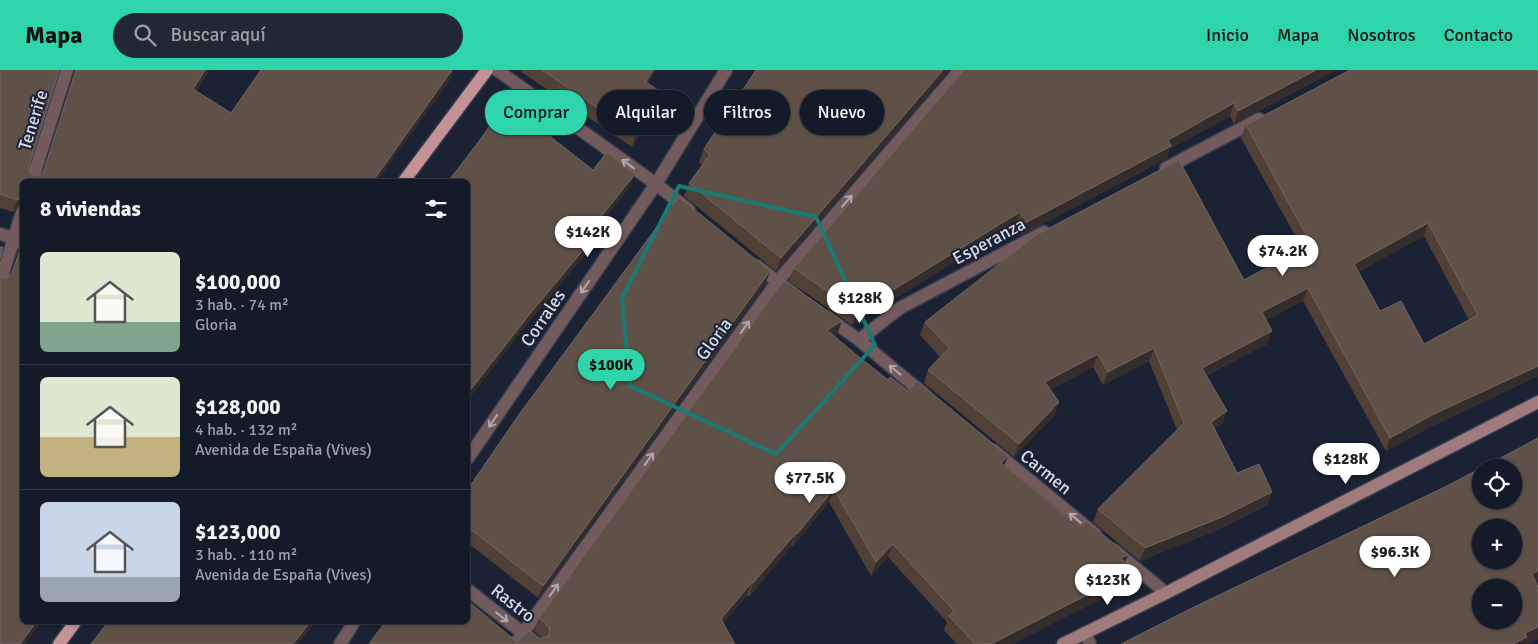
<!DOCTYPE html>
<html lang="es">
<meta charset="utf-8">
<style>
body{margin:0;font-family:Signika,sans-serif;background:#212733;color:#f1f3f6;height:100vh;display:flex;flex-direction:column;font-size:19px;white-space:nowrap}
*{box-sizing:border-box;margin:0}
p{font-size:16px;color:#9da1a7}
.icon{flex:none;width:28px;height:28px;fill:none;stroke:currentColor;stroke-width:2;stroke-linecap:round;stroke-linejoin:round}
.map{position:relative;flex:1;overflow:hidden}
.sheet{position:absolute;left:20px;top:109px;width:450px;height:445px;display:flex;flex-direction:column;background:#141a27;border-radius:8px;box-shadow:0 1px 4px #0004,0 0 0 1px #333844}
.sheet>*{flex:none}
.guide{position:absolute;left:485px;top:20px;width:475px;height:45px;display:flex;gap:10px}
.buttons{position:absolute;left:1472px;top:389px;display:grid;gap:10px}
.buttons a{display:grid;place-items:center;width:50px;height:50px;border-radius:50%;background:#141a27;box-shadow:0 1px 4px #0004,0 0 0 1px #333844;font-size:25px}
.price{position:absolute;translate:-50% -42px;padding:0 11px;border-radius:18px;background:#fff;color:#222;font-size:16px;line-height:32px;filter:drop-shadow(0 1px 2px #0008)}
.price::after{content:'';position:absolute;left:50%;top:30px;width:15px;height:11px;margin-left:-8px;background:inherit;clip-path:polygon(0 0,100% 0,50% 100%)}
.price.active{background:#2ed4aa;color:#111}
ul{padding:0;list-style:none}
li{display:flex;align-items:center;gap:15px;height:125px;padding:0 20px}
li+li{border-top:1px solid #333844}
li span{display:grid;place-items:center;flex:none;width:140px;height:100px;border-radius:8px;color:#555}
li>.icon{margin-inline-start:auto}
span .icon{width:60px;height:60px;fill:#fffc;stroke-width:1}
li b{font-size:21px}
h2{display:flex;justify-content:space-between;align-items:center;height:60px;padding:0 20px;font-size:21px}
.tag{padding:0 18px;border-radius:22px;background:#141a27;box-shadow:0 1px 4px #0004,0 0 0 1px #333844;font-size:18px;line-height:45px}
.tag.active{background:#2ed4aa;color:#111}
header{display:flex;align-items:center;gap:30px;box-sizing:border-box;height:70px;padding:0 25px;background:#2ed4aa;color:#111}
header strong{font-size:24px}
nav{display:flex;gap:28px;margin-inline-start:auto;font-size:18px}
.search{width:350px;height:45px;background:#212733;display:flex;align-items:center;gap:12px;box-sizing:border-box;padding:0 18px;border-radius:28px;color:#9da1a7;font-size:19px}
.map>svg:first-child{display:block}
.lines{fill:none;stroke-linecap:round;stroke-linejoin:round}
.street-casing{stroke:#343c4d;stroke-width:15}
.secondary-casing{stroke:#343c4d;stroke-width:15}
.primary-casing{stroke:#343c4d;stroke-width:15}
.street{stroke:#735a5c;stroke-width:12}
.secondary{stroke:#a17a7c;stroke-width:12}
.primary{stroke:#c59295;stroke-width:12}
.wall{fill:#514035;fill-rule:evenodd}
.shaded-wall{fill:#352d2c}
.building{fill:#5f5148;stroke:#726661;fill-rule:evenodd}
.oneway{stroke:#afa8b0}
.marked{fill:none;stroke:#197b74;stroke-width:4;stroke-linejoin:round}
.labels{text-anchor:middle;stroke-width:4;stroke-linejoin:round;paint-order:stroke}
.street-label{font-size:18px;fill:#d7dce8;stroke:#1a2234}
</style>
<header>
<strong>Mapa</strong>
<div class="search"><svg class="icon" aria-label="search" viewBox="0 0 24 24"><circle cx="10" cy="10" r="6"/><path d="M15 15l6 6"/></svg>Buscar aquí</div>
<nav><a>Inicio</a><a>Mapa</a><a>Nosotros</a><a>Contacto</a></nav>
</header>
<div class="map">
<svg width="1538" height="574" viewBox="0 0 1538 574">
<rect width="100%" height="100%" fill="#1a2234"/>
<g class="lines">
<defs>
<g id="street">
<polyline points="497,0 656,114 689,140"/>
<polyline points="1166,98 1259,49"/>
<polyline points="32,111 67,0"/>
<polyline points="0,164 14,168 22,174"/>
<polyline points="757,196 794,224"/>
<polyline points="0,213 22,142"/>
<polyline points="827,247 859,270 925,325"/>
<polyline points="859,270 900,238 1044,162"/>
<polyline points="993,380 1095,464"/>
<polyline points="468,388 656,114 726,0"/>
<polyline points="1114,480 1166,523"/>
<polyline points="468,520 537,574"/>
<polyline points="1085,563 1090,574"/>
<polyline points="340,574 355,551"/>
<polyline points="515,574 777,212 960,0"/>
</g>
<polyline id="secondary" points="1063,574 1166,523 1538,332"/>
<g id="primary">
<polyline points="404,111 487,0"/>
<polyline points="59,574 76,551"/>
</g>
</defs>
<use href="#street" class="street-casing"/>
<use href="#secondary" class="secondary-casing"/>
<use href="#primary" class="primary-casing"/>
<use href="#street" class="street"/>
<use href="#secondary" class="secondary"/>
<use href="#primary" class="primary"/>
</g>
<g class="wall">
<polygon points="0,0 29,96 30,103 35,106 42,104 43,102 75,2 74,0 209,0 196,21 231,43 261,0 453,0 450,10 22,111 22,134 17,136 13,142 0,138"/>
<polygon points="521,0 656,0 648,13 659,37 632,77 520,1"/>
<polygon points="949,0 776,201 684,126 689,113 702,95 699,92 704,79"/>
<polygon points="964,0 1336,0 1234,54 1230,46 1170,79 1166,89 1022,165 1015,155 852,255 789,211 794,198"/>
<path d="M1538,0V306L1430,357L1386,381L1303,231L1266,250L1267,274L1206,306L1227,341L1222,354L1214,359L1237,403L1272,422L1267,435L1218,460L1140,491L1093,452L1098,439L1177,360L1149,291L1103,315L1093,297L1050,320L1055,345L1014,387L924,313L928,300L940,287L920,265L925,252L1244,210L1302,178L1241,68L1246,55ZM1424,166L1469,250L1424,274L1380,241L1358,202Z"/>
<polygon points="784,210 837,265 834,266 888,310 1004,395 1125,492 1131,514 1012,574 957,574 944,560 947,552 888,487 871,506 829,432 792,477 791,476 749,527 747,525 723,553 517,572 542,568 534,561 539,548"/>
<polygon points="766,213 538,528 468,473 468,419"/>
</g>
<g class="shaded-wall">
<polygon points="205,0 209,0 188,32 193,19"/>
<polygon points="452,0 453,0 450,10 377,111 373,111"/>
<polygon points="653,0 656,0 642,25 646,12"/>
<polygon points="943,0 949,0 776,201 781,188"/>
<polygon points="1316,0 1336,0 1234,54 1238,41"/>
<polygon points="664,24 659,37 632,77 636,64"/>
<polygon points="1234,33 1230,46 1170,79 1166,89 1022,165 1027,152 1168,70"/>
<polygon points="635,104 630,117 579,181 584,168"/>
<polygon points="22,123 22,134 17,136 13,142 18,130"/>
<polygon points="1020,142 1015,155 852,255 857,242"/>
<polygon points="1428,153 1424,166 1349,207 1354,194"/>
<polygon points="590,172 585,185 524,258 468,330 468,323 529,245"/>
<polygon points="770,201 766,213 538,528 543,516"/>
<polygon points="1308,218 1303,231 1257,255 1262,242"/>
<polygon points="842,251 837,265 822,274 827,260"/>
<polygon points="1272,261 1267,274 1197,311 1202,298"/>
<polygon points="1154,278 1149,291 1103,315 1108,302"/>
<polygon points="1098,284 1093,297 1040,325 1045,312"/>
<polygon points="1538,296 1538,306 1430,357 1386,381 1390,368 1434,344"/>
<polygon points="1059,332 1055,345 1014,387 1019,374"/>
<polygon points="1227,341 1222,354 1206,365 1211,352"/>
<polygon points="1008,386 1003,399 1001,393"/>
<polygon points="834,419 829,432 792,477 797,464"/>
<polygon points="1272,422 1267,435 1218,460 1140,491 1145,478"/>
<polygon points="796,463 791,476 749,527 753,513"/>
<polygon points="893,474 888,487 871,506 876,492"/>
<polygon points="1128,485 1123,498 1120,488"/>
<polygon points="1136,500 1131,514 1012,574 991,574"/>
<polygon points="1538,501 1538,513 1526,519 1532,504"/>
<polygon points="752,512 747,525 716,562 721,549"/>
<polygon points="37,551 42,551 25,574 20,574"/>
<polygon points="311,551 316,551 298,574 293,574"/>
<polygon points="1538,557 1538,569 1529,574 1513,574 1525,563"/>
</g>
<g class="building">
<polygon points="0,0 59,0 29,96 30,103 35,106 42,104 44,100 76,0 205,0 193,19 231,43 261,0 452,0 373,111 22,111 22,123 18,130 0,124"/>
<polygon points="542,0 653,0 646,12 664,24 636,64"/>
<polygon points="756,0 943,0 781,188 689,113 710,85 704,79"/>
<polygon points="964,0 1316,0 1238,41 1234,33 1168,70 1171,76 1027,152 1020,142 857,242 794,198"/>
<path d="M1350,0H1538V296L1434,344L1390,368L1308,218L1262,242L1272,261L1202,298L1227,341L1211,352L1237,403L1259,394L1272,422L1222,447L1145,478L1098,439L1184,353L1154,278L1108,302L1098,284L1045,312L1059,332L1019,374L928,300L949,278L925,252L1036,165L1179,90L1244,210L1311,174L1246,55ZM1428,153L1478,245L1424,274L1401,231L1380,241L1354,194Z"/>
<polygon points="506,32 593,100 607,82 635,104 584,168 590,172 529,245 468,323 468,111 451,111 452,110 450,109 480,70"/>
<polygon points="679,127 770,201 543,516 468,457 468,419 518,346"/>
<polygon points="0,177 3,177 0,189"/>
<polygon points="19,182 22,183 22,551 37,551 20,574 0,574 0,206 6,208 12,203"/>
<polygon points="784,210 842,251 827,260 859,287 888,310 890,307 908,321 917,311 1008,386 1001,393 1080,457 1086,451 1128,485 1120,488 1136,500 991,574 975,574 949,546 954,541 893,474 876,492 834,419 797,464 796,463 753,513 752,512 721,549 735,574 369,574 386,551 468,551 468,531 517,572 529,561 540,569 548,566 550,561 549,557 539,548"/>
<path d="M1538,368V501L1532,504L1538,517V557L1525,563L1527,567L1513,574H1121L1192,538L1447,416L1481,398V430H1514V398H1482ZM1481,458H1514V490H1481ZM1481,518H1514V550H1481Z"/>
<polygon points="109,551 311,551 293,574 91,574"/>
</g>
<defs><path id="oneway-shaft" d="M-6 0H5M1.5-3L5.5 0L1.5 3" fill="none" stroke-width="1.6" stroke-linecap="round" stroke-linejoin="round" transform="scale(1.25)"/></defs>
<g class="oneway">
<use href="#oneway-shaft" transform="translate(628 94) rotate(-144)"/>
<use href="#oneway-shaft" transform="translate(847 131) rotate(-49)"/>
<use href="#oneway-shaft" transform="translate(585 217) rotate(124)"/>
<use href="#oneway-shaft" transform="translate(745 257) rotate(-54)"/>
<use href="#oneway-shaft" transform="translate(895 300) rotate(-141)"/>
<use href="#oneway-shaft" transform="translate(493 351) rotate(124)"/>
<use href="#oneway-shaft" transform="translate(649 389) rotate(-54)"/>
<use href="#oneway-shaft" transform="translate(1075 448) rotate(-141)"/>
<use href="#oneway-shaft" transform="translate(554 520) rotate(-54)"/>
<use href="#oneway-shaft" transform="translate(502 547) rotate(38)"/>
</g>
<path class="marked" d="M679,116L816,147L875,275L776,384L630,316L622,228Z"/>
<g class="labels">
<g class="street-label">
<text transform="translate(33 50) rotate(-73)" y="6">Tenerife</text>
<text transform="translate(989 171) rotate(-28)" y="6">Esperanza</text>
<text transform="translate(543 248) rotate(-56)" y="6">Corrales</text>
<text transform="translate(714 269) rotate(-54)" y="6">Gloria</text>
<text transform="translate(1046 402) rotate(39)" y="6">Carmen</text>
<text transform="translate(513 533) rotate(38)" y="6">Rastro</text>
</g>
</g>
</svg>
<div class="buttons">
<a><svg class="icon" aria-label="locate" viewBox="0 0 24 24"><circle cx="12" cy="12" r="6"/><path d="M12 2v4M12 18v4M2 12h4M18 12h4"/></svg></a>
<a>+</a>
<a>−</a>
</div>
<b class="price" style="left:588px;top:188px">$142K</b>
<b class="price" style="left:1283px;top:207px">$74.2K</b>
<b class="price" style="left:860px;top:254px">$128K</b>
<b class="price active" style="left:611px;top:321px">$100K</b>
<b class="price" style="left:1346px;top:415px">$128K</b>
<b class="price" style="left:810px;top:434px">$77.5K</b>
<b class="price" style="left:1395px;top:508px">$96.3K</b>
<b class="price" style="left:1108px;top:536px">$123K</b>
<div class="guide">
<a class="tag active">Comprar</a>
<a class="tag">Alquilar</a>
<a class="tag">Filtros</a>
<a class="tag">Nuevo</a>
</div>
<section class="sheet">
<h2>8 viviendas<svg class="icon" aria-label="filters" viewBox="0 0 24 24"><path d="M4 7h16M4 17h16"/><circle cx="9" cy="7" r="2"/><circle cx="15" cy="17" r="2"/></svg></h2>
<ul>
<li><span style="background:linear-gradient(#dfe7d0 70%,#7fa58c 0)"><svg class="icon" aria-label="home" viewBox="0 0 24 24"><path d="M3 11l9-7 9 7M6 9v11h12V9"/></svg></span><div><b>$100,000</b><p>3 hab. · 74 m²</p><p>Gloria</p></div></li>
<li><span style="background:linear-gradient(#dfe7d0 60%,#c2b280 0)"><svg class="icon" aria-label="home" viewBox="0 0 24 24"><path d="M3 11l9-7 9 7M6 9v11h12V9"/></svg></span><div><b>$128,000</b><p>4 hab. · 132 m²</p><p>Avenida de España (Vives)</p></div></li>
<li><span style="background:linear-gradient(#c9d6e8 75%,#9aa5b1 0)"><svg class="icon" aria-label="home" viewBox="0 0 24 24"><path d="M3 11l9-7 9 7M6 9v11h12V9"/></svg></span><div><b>$123,000</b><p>3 hab. · 110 m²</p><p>Avenida de España (Vives)</p></div></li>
</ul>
</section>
</div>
